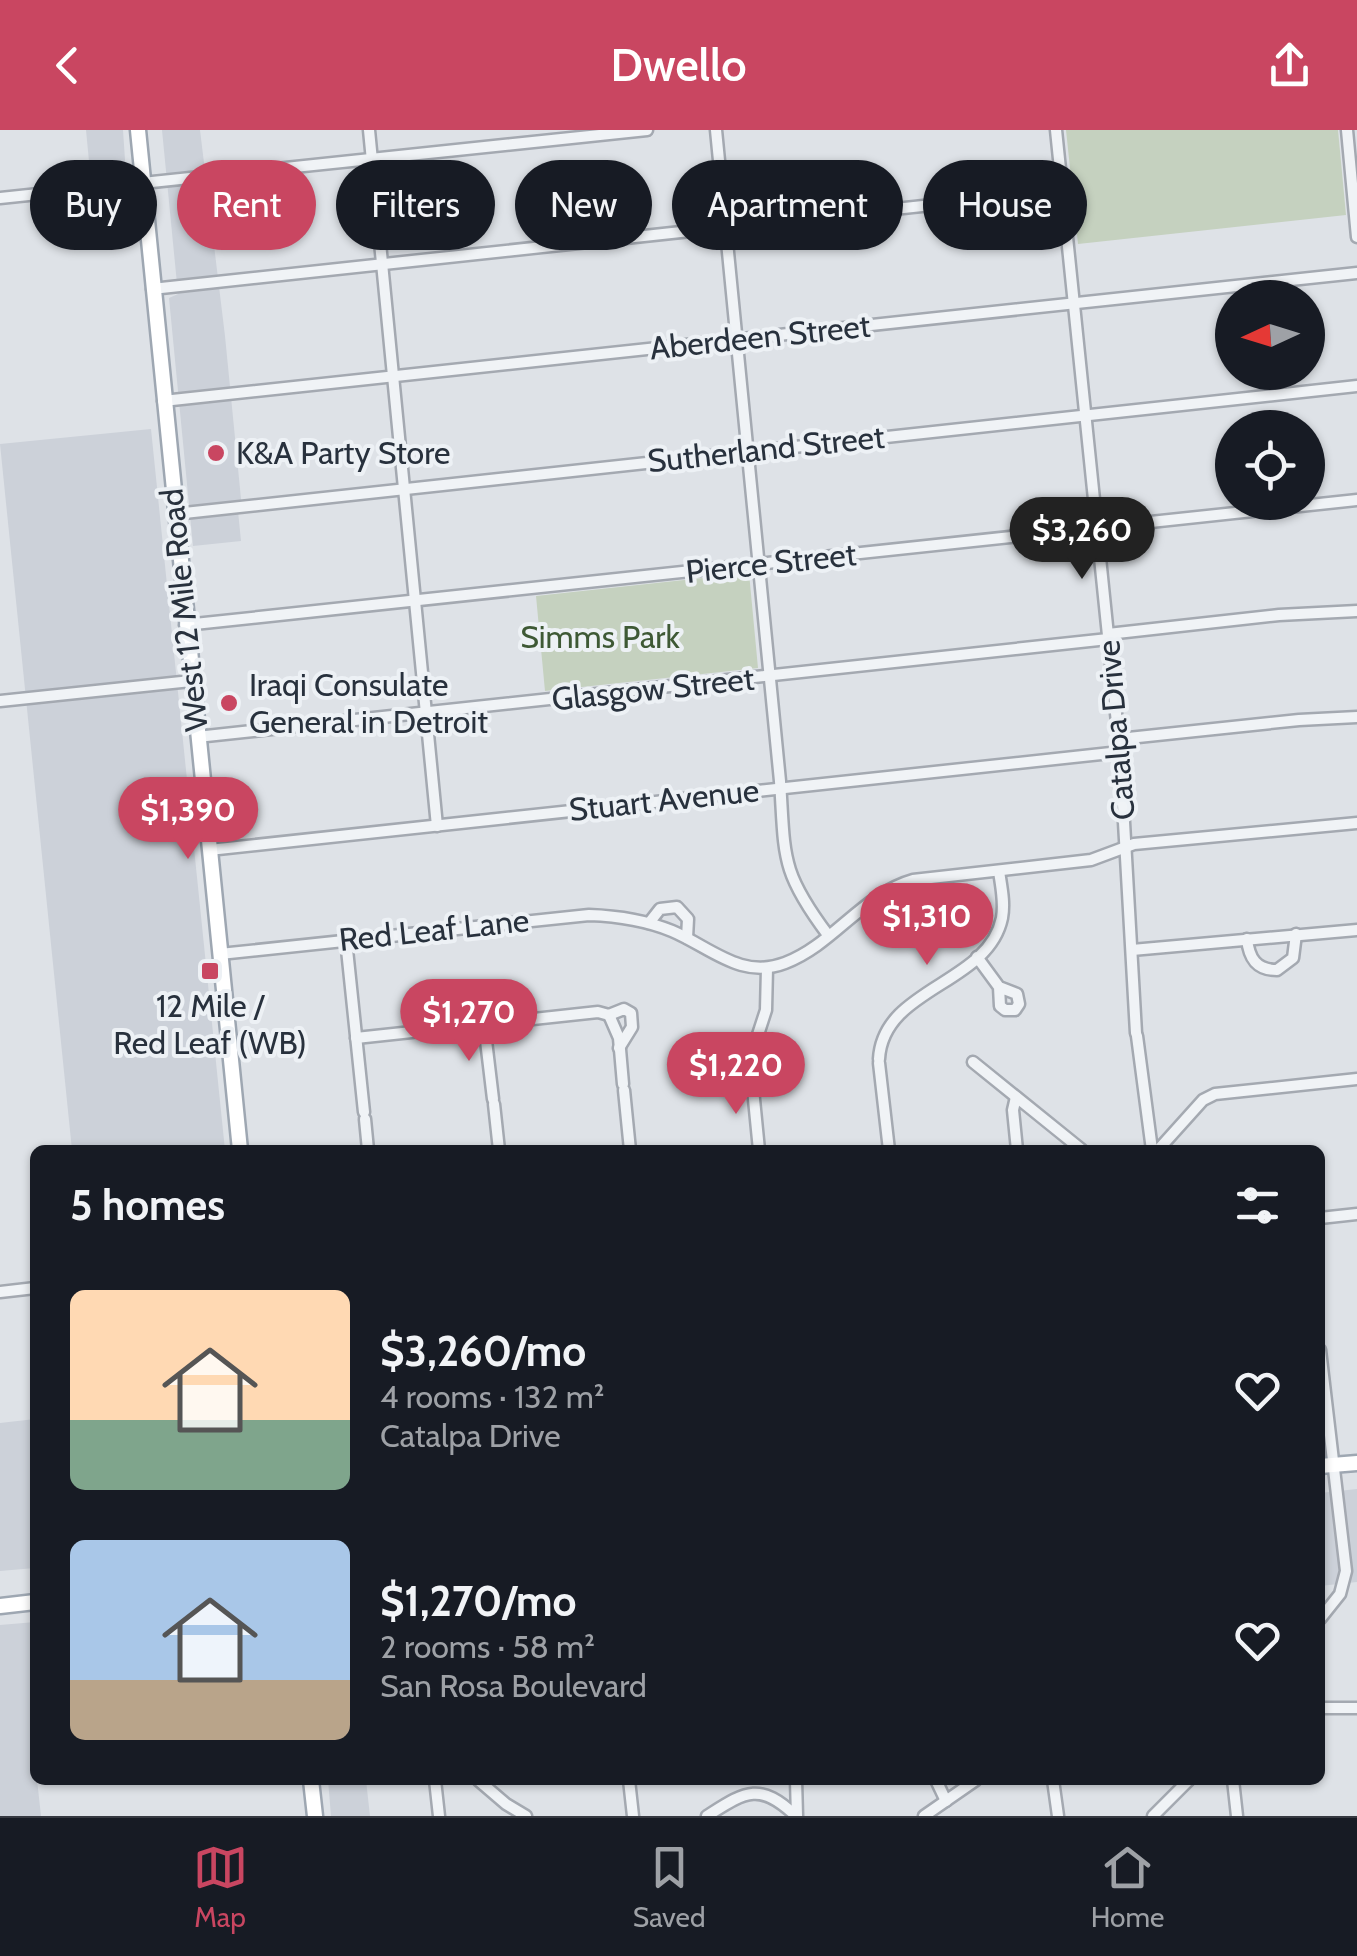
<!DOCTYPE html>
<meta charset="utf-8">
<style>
body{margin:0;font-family:Cabin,sans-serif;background:#242831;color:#f1f3f6;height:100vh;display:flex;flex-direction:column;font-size:38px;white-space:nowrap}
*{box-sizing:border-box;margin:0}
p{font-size:32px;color:#9ea1a6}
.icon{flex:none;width:55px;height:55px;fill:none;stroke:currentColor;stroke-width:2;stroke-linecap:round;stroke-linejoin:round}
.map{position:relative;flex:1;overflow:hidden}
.drawer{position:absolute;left:30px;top:1015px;width:1295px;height:640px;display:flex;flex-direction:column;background:#171b24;border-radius:15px;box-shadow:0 2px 8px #0004}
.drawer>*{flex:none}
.hud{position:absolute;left:30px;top:30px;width:1298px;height:90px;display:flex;gap:20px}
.needle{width:65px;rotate:266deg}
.tools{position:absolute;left:1215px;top:150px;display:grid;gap:20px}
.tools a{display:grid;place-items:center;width:110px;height:110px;border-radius:50%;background:#171b24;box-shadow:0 2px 8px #0004;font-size:50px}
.price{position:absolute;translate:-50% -85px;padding:0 22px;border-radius:35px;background:#c94661;color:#fff;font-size:32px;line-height:65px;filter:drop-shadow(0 2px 5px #0008)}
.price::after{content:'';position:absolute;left:50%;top:60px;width:30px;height:22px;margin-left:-15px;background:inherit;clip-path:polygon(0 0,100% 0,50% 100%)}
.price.active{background:#222;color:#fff}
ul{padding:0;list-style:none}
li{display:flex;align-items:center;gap:30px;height:250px;padding:0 40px}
li span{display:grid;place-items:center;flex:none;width:280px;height:200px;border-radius:15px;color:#555}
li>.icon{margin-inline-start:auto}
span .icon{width:120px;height:120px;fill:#fffc;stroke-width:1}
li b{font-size:42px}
h2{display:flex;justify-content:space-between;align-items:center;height:120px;padding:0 40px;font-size:42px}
.tag{padding:0 35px;border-radius:45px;background:#171b24;box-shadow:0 2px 8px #0004;font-size:35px;line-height:90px}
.tag.active{background:#c94661;color:#fff}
header{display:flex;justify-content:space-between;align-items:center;height:130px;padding:0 40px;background:#c94661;color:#fff;font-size:45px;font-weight:600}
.menu{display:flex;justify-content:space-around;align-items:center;height:140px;border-top:2px solid #363941;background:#171b24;font-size:28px;color:#9ea1a6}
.menu a{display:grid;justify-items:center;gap:5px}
.menu .active{color:#c94661}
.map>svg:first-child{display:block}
.built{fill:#ccd1d9}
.green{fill:#c5d1bf}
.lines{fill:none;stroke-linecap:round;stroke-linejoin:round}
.minor-casing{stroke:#a4a9b1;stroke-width:15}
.major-casing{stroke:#9ea7b2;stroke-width:19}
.minor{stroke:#f0f3f6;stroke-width:10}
.major{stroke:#fff;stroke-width:14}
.poi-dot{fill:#c94661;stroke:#edf1f5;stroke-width:4}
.labels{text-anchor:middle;stroke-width:8;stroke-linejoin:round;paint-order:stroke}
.street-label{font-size:32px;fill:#28313d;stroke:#edf1f5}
.poi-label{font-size:32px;fill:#28313d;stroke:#edf1f5;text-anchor:start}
.park-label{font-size:32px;fill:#3e5935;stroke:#edf1f5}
</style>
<header><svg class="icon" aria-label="back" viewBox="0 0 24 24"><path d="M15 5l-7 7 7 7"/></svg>Dwello<svg class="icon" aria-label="share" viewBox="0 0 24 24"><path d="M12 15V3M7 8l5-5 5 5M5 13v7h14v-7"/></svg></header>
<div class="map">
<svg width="1357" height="1686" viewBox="0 0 1357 1686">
<rect width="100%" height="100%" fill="#dee2e7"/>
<g class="built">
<polygon points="86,0 123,0 130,104 77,111 71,55 91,52"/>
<polygon points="162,0 200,0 225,206 242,379 238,381 241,411 193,416 169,168 178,164"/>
<polygon points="151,299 225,1020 72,1020 0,314"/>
<polygon points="35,1289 35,1438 0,1441 0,1293"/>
<polygon points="1357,1359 1357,1452 1320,1456 1320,1363"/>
<polygon points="35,1492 35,1603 32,1604 41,1686 0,1686 0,1495"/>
<polygon points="328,1650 366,1650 370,1686 331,1686"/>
</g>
<g class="green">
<polygon points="1066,0 1338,0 1346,85 1078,114"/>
<polygon points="749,443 758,538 545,561 536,466"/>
</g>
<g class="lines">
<defs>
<g id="minor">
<polyline points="369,0 437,696"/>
<path d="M716,0L780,651C785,727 780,741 828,805"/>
<polyline points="1056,0 1120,622 1136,903"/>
<polyline points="1347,0 1357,107"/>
<polyline points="0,68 647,0"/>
<polyline points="152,159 1062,61"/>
<polyline points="163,271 1357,143"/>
<polyline points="175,384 1357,256"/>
<polyline points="185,495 1357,370"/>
<polyline points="1108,504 1279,485 1357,481"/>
<polyline points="0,571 191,551"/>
<polyline points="197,607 1108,509"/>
<polyline points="1119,609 1299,590 1357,587"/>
<polyline points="209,720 1120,622"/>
<polyline points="649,793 660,779 677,777 688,789 687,808"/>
<path d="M1247,809C1249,828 1256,840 1277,840L1293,828L1296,804"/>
<polyline points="346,810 364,982"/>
<polyline points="1132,820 1357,800"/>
<path d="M220,824L589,785C618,786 645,790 672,801C710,817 741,850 785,833C833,815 863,764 913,750L1091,730L1134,714L1357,693"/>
<polyline points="977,827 999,857 1000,876 1005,880 1015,880 1019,874 1017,864 999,857"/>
<polyline points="609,885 619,908 623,954"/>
<polyline points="484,894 493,969"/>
<polyline points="1137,906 1152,1020"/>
<polyline points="356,908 598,882 609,885 624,879 631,883 632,897 619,918"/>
<path d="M879,929C883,857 988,855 1002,788C1005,772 1001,756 999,741"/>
<polyline points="973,932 1082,1020"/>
<polyline points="879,933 889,1020"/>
<polyline points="751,940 753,920 766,880 767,838"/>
<polyline points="752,949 759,1020"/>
<polyline points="624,960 630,1020"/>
<polyline points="1016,967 1013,980 1017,1020"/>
<polyline points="494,974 499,1020"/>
<polyline points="365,989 368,1020"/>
<polyline points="1158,1020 1203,970 1215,964 1357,949"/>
<polyline points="1320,1088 1357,1084"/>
<polyline points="0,1162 35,1158"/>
<polyline points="1320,1220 1346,1441 1340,1464 1320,1489"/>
<polyline points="1320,1578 1357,1578"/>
<polyline points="435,1650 439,1686"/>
<polyline points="478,1650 506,1674 526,1686"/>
<polyline points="629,1650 633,1686"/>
<polyline points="796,1650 797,1686"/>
<polyline points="936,1650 946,1671"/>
<polyline points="1053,1650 1058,1686"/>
<polyline points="1233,1650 1237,1686"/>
<path d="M707,1686C745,1662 759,1651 796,1686"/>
<polyline points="924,1686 976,1650"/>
<polyline points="1153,1686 1189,1650"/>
</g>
<g id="major">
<polyline points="138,0 240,1020"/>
<polyline points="1320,1336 1357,1333"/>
<polyline points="0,1476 35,1472"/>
<polyline points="311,1650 315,1686"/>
</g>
</defs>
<use href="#minor" class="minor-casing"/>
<use href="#major" class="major-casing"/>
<use href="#minor" class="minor"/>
<use href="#major" class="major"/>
</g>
<g class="poi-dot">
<circle cx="216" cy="323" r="10"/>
<circle cx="229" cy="573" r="10"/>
<rect x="200" y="831" width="20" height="20" rx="5"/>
</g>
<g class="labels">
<g class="street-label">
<text transform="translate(760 207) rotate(-6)" y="11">Aberdeen Street</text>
<text transform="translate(766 319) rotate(-6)" y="11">Sutherland Street</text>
<text transform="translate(771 433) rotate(-6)" y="11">Pierce Street</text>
<text transform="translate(184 480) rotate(-96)" y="11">West 12 Mile Road</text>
<text transform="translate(653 559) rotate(-6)" y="11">Glasgow Street</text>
<text transform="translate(1116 600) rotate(-95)" y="11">Catalpa Drive</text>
<text transform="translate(664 670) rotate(-6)" y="11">Stuart Avenue</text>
<text transform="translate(434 800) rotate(-6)" y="11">Red Leaf Lane</text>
</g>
<g class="poi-label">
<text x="236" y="334">K&amp;A Party Store</text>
<text x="249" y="566">Iraqi Consulate<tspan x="249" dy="37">General in Detroit</tspan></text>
<text x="210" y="887" text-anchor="middle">12 Mile /<tspan x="210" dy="37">Red Leaf (WB)</tspan></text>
</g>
<g class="park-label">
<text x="600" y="518">Simms Park</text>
</g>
</g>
</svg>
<div class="tools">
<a><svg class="needle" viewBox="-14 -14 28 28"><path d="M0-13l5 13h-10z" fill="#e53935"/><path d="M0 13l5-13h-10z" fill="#9ea1a6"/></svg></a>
<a><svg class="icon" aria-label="locate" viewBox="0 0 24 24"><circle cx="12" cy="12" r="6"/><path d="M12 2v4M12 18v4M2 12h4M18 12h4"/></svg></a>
</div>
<b class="price active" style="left:1082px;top:452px">$3,260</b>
<b class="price" style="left:188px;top:732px">$1,390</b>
<b class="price" style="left:927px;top:838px">$1,310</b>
<b class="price" style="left:469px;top:934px">$1,270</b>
<b class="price" style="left:736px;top:987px">$1,220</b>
<div class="hud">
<a class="tag">Buy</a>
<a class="tag active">Rent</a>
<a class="tag">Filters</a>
<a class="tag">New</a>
<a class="tag">Apartment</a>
<a class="tag">House</a>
</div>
<section class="drawer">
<h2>5 homes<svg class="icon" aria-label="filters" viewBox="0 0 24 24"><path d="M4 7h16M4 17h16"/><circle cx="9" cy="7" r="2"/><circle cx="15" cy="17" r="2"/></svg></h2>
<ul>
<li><span style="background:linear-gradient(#ffd9b3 65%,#7fa58c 0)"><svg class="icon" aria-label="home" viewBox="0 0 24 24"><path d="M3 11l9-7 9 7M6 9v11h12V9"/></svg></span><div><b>$3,260/mo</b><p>4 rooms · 132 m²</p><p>Catalpa Drive</p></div><svg class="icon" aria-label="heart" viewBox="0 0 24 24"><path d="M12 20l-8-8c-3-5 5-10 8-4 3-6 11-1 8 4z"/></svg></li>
<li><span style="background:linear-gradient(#a9c7e8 70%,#b9a48a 0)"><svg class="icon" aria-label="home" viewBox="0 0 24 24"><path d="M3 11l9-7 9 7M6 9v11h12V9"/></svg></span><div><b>$1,270/mo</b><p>2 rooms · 58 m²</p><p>San Rosa Boulevard</p></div><svg class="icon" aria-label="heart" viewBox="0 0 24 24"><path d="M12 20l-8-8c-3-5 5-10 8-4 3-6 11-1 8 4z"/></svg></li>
</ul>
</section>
</div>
<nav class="menu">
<a class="active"><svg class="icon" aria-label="map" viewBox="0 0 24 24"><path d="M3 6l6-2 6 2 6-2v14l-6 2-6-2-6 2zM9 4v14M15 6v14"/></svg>Map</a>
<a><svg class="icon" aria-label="saved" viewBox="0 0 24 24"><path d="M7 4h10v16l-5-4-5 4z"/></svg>Saved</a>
<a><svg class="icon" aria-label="home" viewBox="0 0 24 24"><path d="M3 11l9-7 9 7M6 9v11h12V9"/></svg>Home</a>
</nav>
